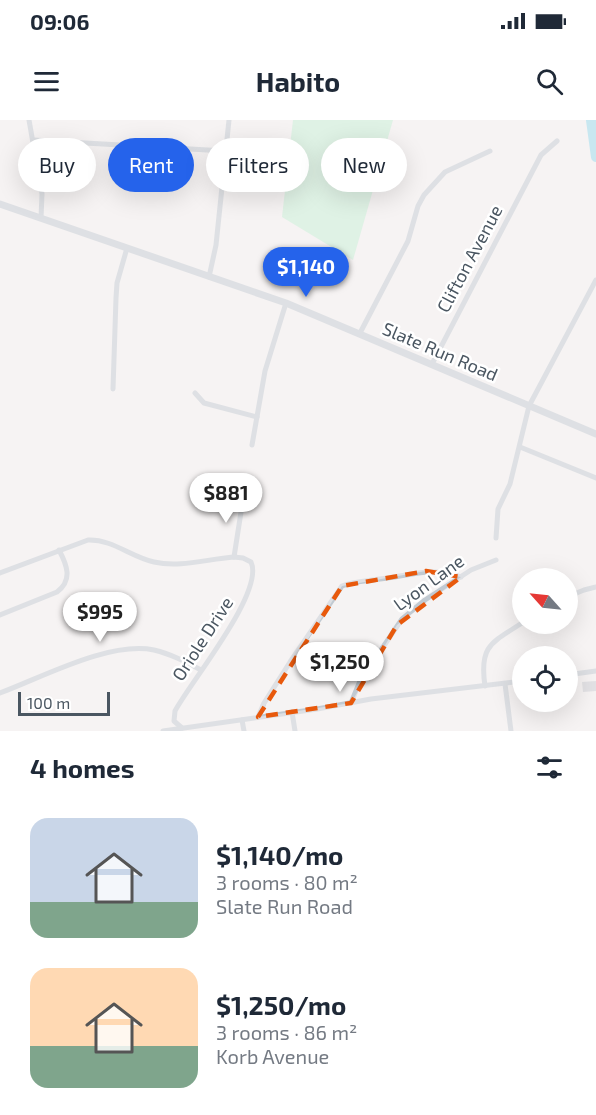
<!DOCTYPE html>
<meta charset="utf-8">
<style>
body{margin:0;font-family:"Exo 2",sans-serif;background:#f2f2f3;color:#1f2937;height:100vh;display:flex;flex-direction:column;font-size:22px;white-space:nowrap}
*{box-sizing:border-box;margin:0}
p{font-size:20px;color:#747a83}
.icon{flex:none;width:33px;height:33px;fill:none;stroke:currentColor;stroke-width:2;stroke-linecap:round;stroke-linejoin:round}
.map{position:relative;height:611px;overflow:hidden}
.panel{display:flex;flex-direction:column;background:#fff;flex:1}
.panel>*{flex:none}
.banner{position:absolute;left:18px;top:18px;width:561px;height:54px;display:flex;gap:12px}
.needle{width:39px;rotate:297deg}
.fabs{position:absolute;left:512px;top:448px;display:grid;gap:12px}
.fabs a{display:grid;place-items:center;width:66px;height:66px;border-radius:50%;background:#fff;box-shadow:0 6px 24px #0002;font-size:30px}
.scale{position:absolute;left:18px;bottom:15px;width:92px;box-sizing:border-box;padding-left:6px;border:3px solid #4a5661;border-top:0;font-size:16px;line-height:21px;white-space:nowrap;color:#4a5661;-webkit-text-stroke:4px #fff;paint-order:stroke}
.price{position:absolute;translate:-50% -51px;padding:0 14px;border-radius:21px;background:#fff;color:#222;font-size:20px;line-height:39px;filter:drop-shadow(0 2px 3px #0008)}
.price::after{content:'';position:absolute;left:50%;top:36px;width:18px;height:14px;margin-left:-9px;background:inherit;clip-path:polygon(0 0,100% 0,50% 100%)}
.price.selected{background:#2563eb;color:#fff}
ul{padding:0;list-style:none}
li{display:flex;align-items:center;gap:18px;height:150px;padding:0 30px}
li span{display:grid;place-items:center;flex:none;width:168px;height:120px;border-radius:18px;color:#555}
li>.icon{margin-inline-start:auto}
span .icon{width:72px;height:72px;fill:#fffc;stroke-width:1}
li b{font-size:26px}
h2{display:flex;justify-content:space-between;align-items:center;height:72px;padding:0 30px;font-size:26px}
.pill{padding:0 21px;border-radius:27px;background:#fff;box-shadow:0 6px 24px #0002;font-size:21px;line-height:54px}
.pill.selected{background:#2563eb;color:#fff}
.status{display:flex;justify-content:space-between;align-items:center;height:42px;padding:0 30px;background:#fff;direction:ltr}
.status svg{height:16px;fill:currentColor}
header{display:flex;justify-content:space-between;align-items:center;height:78px;padding:0 30px;background:#fff;font-size:27px;font-weight:700}
.map>svg:first-child{display:block}
.green{fill:#c3f1d5}
.lines{fill:none;stroke-linecap:round;stroke-linejoin:round}
.river{stroke:#90daee;stroke-width:10}
.building{fill:#cdcfd5}
.minor{stroke:#c1cad2;stroke-width:5}
.tertiary{stroke:#c1cad2;stroke-width:7}
.marked{fill:none;stroke:#e8590c;stroke-width:4.5;stroke-dasharray:12 8;stroke-linejoin:round}
.labels{text-anchor:middle;stroke-width:5;stroke-linejoin:round;paint-order:stroke}
.street-label{font-size:18px;fill:#4a5661;stroke:#fff}
</style>
<div class="status"><b>09:06</b><svg viewBox="0 0 49 12"><path d="M0 12V9h3v3zM5 12V6h3v6zM10 12V3h3v9zM15 12V0h3v12zM26 1h20v11H26zM47 4h2v5h-2z"/></svg></div>
<header><svg class="icon" aria-label="menu" viewBox="0 0 24 24"><path d="M4 6h16M4 12h16M4 18h16"/></svg>Habito<svg class="icon" aria-label="search" viewBox="0 0 24 24"><circle cx="10" cy="10" r="6"/><path d="M15 15l6 6"/></svg></header>
<div class="map">
<svg width="596" height="611" viewBox="0 0 596 611">
<rect width="100%" height="100%" fill="#f5f3f3"/>
<polygon class="green" points="293,0 393,0 353,140 282,97"/>
<g class="lines">
<polyline class="river" points="591,0 596,37"/>
</g>
<polygon class="building" points="596,561 596,571 583,572 582,562"/>
<g class="lines">
<g class="minor">
<polyline points="29,0 42,74 41,98"/>
<polyline points="33,20 225,31"/>
<polyline points="209,157 216,125 229,0"/>
<polyline points="360,213 408,121 418,86 424,75 445,52 490,31"/>
<polyline points="432,244 541,35 557,21"/>
<polyline points="113,269 116,178 117,163 127,128"/>
<polyline points="195,273 204,283 257,297"/>
<polyline points="252,325 265,251 286,183"/>
<polyline points="520,327 596,358"/>
<polyline points="496,418 498,389 510,364 529,286 596,160"/>
<polyline points="234,437 244,373"/>
<path d="M0,453L88,420C112,419 131,437 154,442C180,448 207,439 234,437L243,438L251,442C265,472 191,561 175,591L174,601L182,608"/>
<polyline points="567,477 584,470 596,467"/>
<path d="M0,495L57,472C73,460 67,445 59,430"/>
<polyline points="567,555 596,551"/>
<polyline points="505,564 511,611"/>
<path d="M485,566C479,526 491,523 522,503"/>
<path d="M0,573C43,557 109,521 154,530C171,534 186,542 201,550"/>
<polyline points="351,583 360,561 402,499 425,480 471,450 496,440"/>
<polyline points="292,592 295,611"/>
<path d="M258,597L264,583L290,542L342,466C354,461 368,461 380,459C408,456 433,446 461,457"/>
<polyline points="242,600 244,611"/>
<polyline points="163,611 317,589 371,579 522,561"/>
</g>
<polyline class="tertiary" points="0,84 286,183 596,314"/>
</g>
<path d="M0 0H596V611H0ZM426,451L461,457L397,505L351,583L258,597L342,466Z" fill="#f5f3f3" fill-opacity=".55" fill-rule="evenodd"/>
<path class="marked" d="M426,451L461,457L397,505L351,583L258,597L342,466Z"/>
<g class="labels">
<g class="street-label">
<text transform="translate(470 139) rotate(-62)" y="6">Clifton Avenue</text>
<text transform="translate(440 232) rotate(23)" y="6">Slate Run Road</text>
<text transform="translate(429 463) rotate(-36)" y="6">Lyon Lane</text>
<text transform="translate(203 519) rotate(-57)" y="6">Oriole Drive</text>
</g>
</g>
</svg>
<div class="fabs">
<a><svg class="needle" viewBox="-14 -14 28 28"><path d="M0-13l5 13h-10z" fill="#e53935"/><path d="M0 13l5-13h-10z" fill="#747a83"/></svg></a>
<a><svg class="icon" aria-label="locate" viewBox="0 0 24 24"><circle cx="12" cy="12" r="6"/><path d="M12 2v4M12 18v4M2 12h4M18 12h4"/></svg></a>
</div>
<div class="scale">100 m</div>
<b class="price selected" style="left:306px;top:178px">$1,140</b>
<b class="price" style="left:226px;top:404px">$881</b>
<b class="price" style="left:100px;top:523px">$995</b>
<b class="price" style="left:340px;top:573px">$1,250</b>
<div class="banner">
<a class="pill">Buy</a>
<a class="pill selected">Rent</a>
<a class="pill">Filters</a>
<a class="pill">New</a>
</div>
</div>
<section class="panel">
<h2>4 homes<svg class="icon" aria-label="filters" viewBox="0 0 24 24"><path d="M4 7h16M4 17h16"/><circle cx="9" cy="7" r="2"/><circle cx="15" cy="17" r="2"/></svg></h2>
<ul>
<li><span style="background:linear-gradient(#c9d6e8 70%,#7fa58c 0)"><svg class="icon" aria-label="home" viewBox="0 0 24 24"><path d="M3 11l9-7 9 7M6 9v11h12V9"/></svg></span><div><b>$1,140/mo</b><p>3 rooms · 80 m²</p><p>Slate Run Road</p></div></li>
<li><span style="background:linear-gradient(#ffd9b3 65%,#7fa58c 0)"><svg class="icon" aria-label="home" viewBox="0 0 24 24"><path d="M3 11l9-7 9 7M6 9v11h12V9"/></svg></span><div><b>$1,250/mo</b><p>3 rooms · 86 m²</p><p>Korb Avenue</p></div></li>
</ul>
</section>
